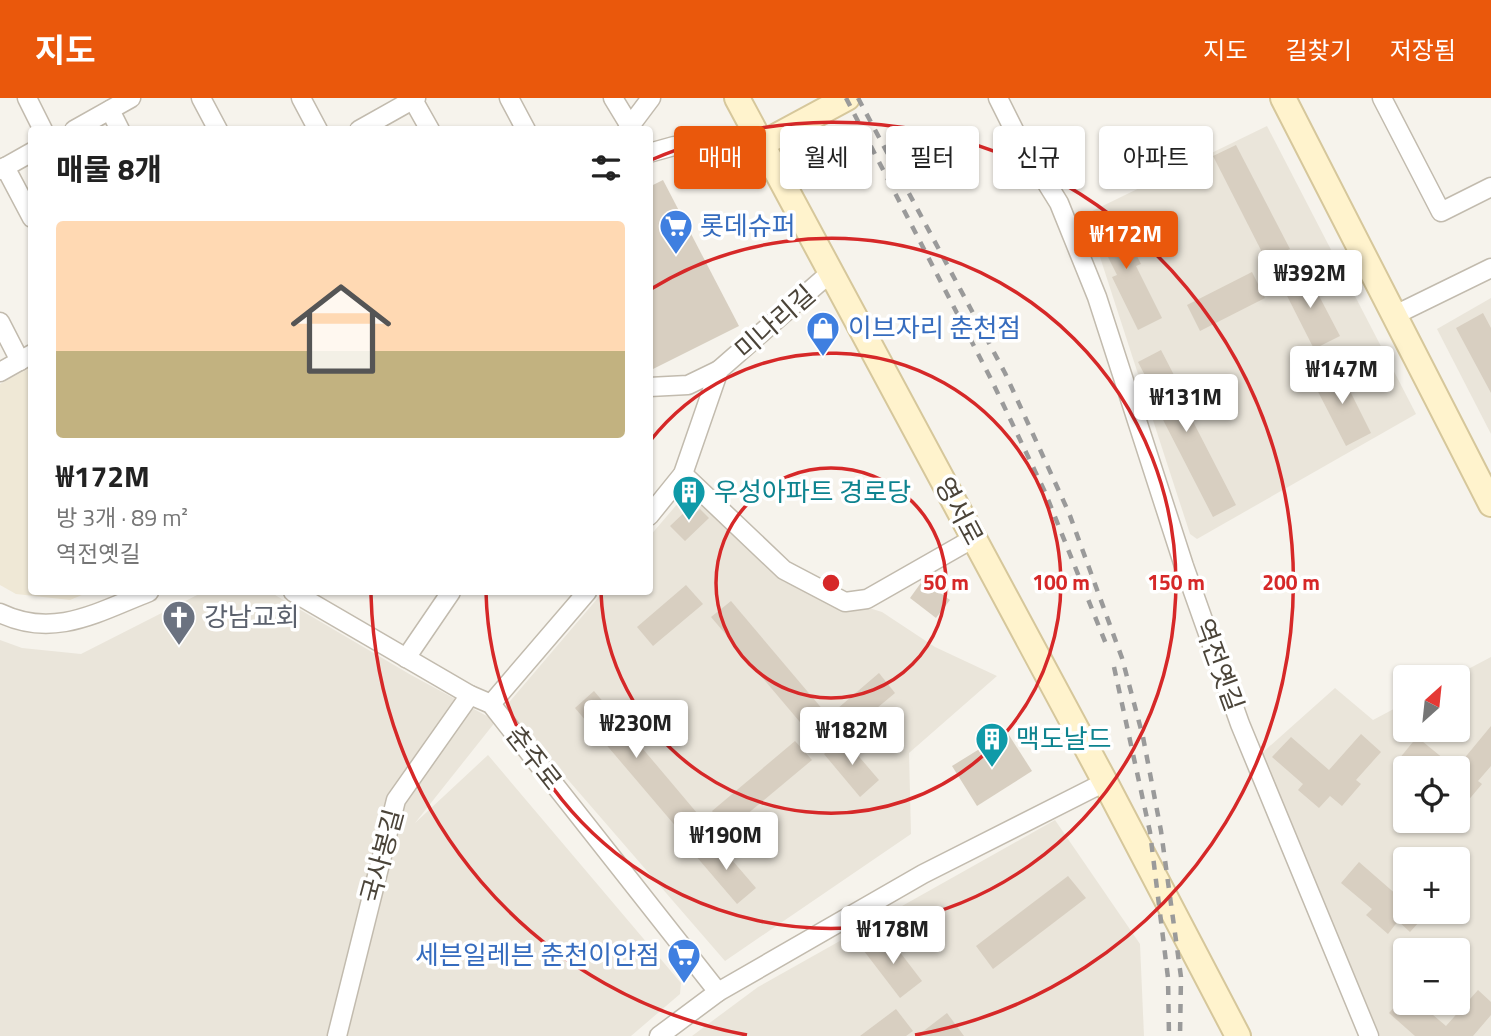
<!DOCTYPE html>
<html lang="ko">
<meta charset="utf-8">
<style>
body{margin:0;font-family:"Titillium Web","Noto Sans KR",sans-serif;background:#f6f6f6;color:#222;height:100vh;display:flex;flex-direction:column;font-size:26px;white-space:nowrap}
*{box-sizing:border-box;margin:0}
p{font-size:23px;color:#767676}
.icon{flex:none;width:38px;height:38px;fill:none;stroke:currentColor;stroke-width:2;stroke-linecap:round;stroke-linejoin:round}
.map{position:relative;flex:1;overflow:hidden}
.side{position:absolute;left:28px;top:28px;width:625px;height:469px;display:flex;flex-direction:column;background:#fff;border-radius:7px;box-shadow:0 2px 5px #0004}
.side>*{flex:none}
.banner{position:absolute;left:674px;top:28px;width:665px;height:63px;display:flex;gap:14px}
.needle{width:46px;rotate:27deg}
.fabs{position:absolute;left:1393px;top:567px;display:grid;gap:14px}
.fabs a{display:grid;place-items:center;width:77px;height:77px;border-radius:7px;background:#fff;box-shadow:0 2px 5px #0004;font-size:35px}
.price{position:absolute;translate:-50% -60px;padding:0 16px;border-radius:7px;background:#fff;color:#222;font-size:23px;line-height:46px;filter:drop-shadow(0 2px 4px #0008)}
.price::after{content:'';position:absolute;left:50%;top:42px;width:21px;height:16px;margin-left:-10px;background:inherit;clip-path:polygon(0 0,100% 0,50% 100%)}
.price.current{background:#ea580c;color:#fff}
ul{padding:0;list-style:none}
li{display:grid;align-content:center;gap:14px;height:371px;padding:0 28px}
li+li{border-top:2px solid #e0e0e0}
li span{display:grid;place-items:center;height:217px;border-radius:7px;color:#555}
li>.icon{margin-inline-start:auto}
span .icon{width:126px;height:126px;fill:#fffc;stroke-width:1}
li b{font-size:30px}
h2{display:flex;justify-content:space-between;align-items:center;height:84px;padding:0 28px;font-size:30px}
.pill{padding:0 24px;border-radius:7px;background:#fff;box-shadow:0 2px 5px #0004;font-size:24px;line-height:63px}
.pill.current{background:#ea580c;color:#fff}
header{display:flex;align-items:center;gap:42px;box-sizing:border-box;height:98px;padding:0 35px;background:#ea580c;color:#fff}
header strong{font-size:33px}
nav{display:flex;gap:38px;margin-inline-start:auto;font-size:24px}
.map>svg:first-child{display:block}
.residential{fill:#eae5da;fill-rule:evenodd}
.education{fill:#efe8d6}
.building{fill:#d8cfc1}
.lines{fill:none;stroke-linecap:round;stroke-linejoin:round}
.street-casing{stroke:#c2bbae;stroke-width:21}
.secondary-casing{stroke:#d6c79b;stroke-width:28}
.street{stroke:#fff;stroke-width:18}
.secondary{stroke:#fff3cd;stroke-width:24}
.rail{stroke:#9a9a9a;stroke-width:4.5;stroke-dasharray:9 9;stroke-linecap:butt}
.ring{fill:none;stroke:#d62828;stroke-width:3.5}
.labels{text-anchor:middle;stroke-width:7;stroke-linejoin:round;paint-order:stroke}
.shop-label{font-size:26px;fill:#366cbe;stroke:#fff;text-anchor:start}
.street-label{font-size:26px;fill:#4b4439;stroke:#fff}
.culture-label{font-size:26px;fill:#0d838f;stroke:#fff;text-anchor:start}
.worship-label{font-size:26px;fill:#5b616d;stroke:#fff;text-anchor:start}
.centre{fill:#d62828;stroke:#fff;stroke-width:3.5}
.ring-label{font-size:21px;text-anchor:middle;font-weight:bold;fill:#d62828;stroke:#fff;stroke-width:7;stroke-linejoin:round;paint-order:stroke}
</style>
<header>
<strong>지도</strong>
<nav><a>지도</a><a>길찾기</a><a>저장됨</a></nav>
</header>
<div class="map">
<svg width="1491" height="938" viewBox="0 0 1491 938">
<rect width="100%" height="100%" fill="#f6f3ec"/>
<g class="residential">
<polygon points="1267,28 1416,316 1197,441 1190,436 1086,116"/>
<polygon points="1491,200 1491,336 1437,231"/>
<polygon points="685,397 700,401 729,434 784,484 882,514 935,549 997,578 909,655 911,736 725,863 505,609 603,494 649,494 649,439"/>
<polygon points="203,494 270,494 411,577 496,623 415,725 488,657 681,885 680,896 631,938 0,938 0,542 22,550 81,556"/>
<path d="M1491,559V938H1380L1262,655L1335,590L1373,622L1405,605V632H1458V579H1453ZM1405,670H1458V723H1405ZM1405,761H1458V814H1405ZM1405,852H1458V905H1405Z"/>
<polygon points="1055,722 1140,846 1144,938 692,938 758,889"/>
</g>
<polygon class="education" points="31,269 32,494 89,494 70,502 16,496 0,487 0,286"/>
<g class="building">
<polygon points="1236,47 1290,151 1266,162 1213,58"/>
<polygon points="663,82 739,228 649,273 649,89"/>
<polygon points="1114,113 1141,166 1136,168 1162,220 1138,232 1112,179 1117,177 1091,125"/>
<polygon points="1306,173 1340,238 1314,251 1281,186"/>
<polygon points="1252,174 1265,200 1200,233 1187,207"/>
<polygon points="1483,215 1491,230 1491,295 1456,230"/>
<polygon points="1161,252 1188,304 1184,306 1236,407 1213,419 1159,314 1163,312 1138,264"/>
<polygon points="1338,269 1371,335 1346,348 1312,282"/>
<polygon points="689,410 694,416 700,411 709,420 685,443 670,428"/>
<polygon points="923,482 950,502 936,520 910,500"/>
<polygon points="686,487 703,506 653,548 637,529"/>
<polygon points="731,503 824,613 805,630 711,519"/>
<polygon points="879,575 895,595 853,630 837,611"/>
<polygon points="594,593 697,715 678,731 575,610"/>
<polygon points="1491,628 1491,668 1478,683 1482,686 1466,705 1458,699 1458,668"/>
<polygon points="1007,634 1032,673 977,708 952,668"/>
<polygon points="1361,636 1381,654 1356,682 1361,686 1342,708 1330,698 1319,710 1298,692 1303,686 1272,659 1291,639 1329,672"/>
<polygon points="1417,639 1455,670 1411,670 1399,661"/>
<polygon points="843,640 879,682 860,699 824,656"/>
<polygon points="795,643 812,662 728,732 712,713"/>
<polygon points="714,741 756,790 737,806 695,757"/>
<polygon points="1359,764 1398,798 1405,789 1405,814 1428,814 1410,834 1398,823 1388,836 1366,817 1372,811 1341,785"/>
<polygon points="1068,778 1086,800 993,871 976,848"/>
<polygon points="886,836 922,883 900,900 864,853"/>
<polygon points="1478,892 1491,904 1491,917 1473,938 1415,938 1389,915 1398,905 1419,905 1446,928"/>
<polygon points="896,911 913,933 906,938 860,938"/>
<polygon points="947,915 964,938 917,938"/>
</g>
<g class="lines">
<defs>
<g id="street">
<polyline points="27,0 43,32"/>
<polyline points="201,0 218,32"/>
<polyline points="301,0 318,32"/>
<polyline points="412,0 430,32"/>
<polyline points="509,0 526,32"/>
<polyline points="613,0 630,28"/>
<polyline points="998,0 1015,34 1059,105 1097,199 1184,468 1240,626 1369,938"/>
<polyline points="1382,0 1441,114 1491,89"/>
<polyline points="110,12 120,32"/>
<polyline points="74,32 131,0"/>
<polyline points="359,32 416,0"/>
<polyline points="627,32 651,0"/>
<polyline points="649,55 674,48 735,49 762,46"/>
<polyline points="5,69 32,120"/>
<polyline points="0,72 32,54"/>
<polyline points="1395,217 1491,170"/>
<polyline points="0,224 20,263"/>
<polyline points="0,274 32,256"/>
<polyline points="649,289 688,287 719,272"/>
<polyline points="683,376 784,472 845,504 867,501 974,440"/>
<polyline points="649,418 683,376 719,272 830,175"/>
<polyline points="293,494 470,597 491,606 718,894"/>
<path d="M0,515C54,541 98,514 149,494"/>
<polyline points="406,560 451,494"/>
<polyline points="491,606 587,494"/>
<polyline points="337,938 396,702 470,597"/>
<polyline points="659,938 718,894 923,776 1105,684"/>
</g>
<g id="secondary">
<polyline points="737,0 1105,684 1238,938"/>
<polyline points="1283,0 1491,406"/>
<polyline points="762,46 847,0"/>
</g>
</defs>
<use href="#street" class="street-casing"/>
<use href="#secondary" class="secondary-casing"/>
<use href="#street" class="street"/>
<use href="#secondary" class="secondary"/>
<g class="rail">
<polyline points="846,0 991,281 1045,394 1106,546"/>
<polyline points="858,0 1005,275 1069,415 1122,560 1143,639 1161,733 1181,879 1180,938"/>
<polyline points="1114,569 1150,734 1168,880 1169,938"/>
</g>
</g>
<g class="ring">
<circle cx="831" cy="485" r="115"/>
<path d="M650 343A230 230 0 1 1 601 495"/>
<path d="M651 191A345 345 0 1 1 486 494"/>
<path d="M747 937A460 460 0 0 1 371 497M651 62A460 460 0 1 1 915 937"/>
</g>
<defs>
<symbol id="supermarket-pin" viewBox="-11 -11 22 30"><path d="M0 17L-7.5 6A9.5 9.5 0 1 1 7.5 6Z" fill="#3f7fe0" stroke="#fff"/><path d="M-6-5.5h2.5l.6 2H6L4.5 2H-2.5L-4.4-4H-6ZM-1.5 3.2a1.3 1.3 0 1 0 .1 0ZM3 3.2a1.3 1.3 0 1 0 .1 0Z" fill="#fff"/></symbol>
<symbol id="shop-pin" viewBox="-11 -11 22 30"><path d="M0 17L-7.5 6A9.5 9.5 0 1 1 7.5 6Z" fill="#3f7fe0" stroke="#fff"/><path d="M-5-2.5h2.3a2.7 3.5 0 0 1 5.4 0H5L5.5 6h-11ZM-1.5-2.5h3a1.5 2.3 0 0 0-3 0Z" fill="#fff"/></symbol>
<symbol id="building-pin" viewBox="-11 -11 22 30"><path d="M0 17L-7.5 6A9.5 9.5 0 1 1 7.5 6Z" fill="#0f9aa8" stroke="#fff"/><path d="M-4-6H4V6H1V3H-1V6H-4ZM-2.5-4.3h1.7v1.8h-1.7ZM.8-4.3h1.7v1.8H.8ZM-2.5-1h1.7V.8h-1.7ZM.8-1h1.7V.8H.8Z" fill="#fff"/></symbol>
<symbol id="church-pin" viewBox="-11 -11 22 30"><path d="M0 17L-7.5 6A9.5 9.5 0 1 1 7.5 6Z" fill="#6b7280" stroke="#fff"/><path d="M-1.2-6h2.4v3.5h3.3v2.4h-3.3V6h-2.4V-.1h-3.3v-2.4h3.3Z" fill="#fff"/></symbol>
</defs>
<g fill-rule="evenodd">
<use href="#supermarket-pin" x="657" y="109" width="38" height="52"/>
<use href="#shop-pin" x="804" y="211" width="38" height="52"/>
<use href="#building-pin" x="670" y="375" width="38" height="52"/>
<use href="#church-pin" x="160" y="500" width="38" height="52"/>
<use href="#building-pin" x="973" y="622" width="38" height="52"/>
<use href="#supermarket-pin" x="665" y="838" width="38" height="52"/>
</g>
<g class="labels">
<g class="shop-label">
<text x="700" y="137">롯데슈퍼</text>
<text x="848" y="239">이브자리 춘천점</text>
<text x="660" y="866" text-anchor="end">세븐일레븐 춘천이안점</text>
</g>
<g class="street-label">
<text transform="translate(775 224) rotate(-41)" y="9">미나리길</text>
<text transform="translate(959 413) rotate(62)" y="9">영서로</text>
<text transform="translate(1219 567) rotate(70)" y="9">역전옛길</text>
<text transform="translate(534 660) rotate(52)" y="9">춘주로</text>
<text transform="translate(382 758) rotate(-75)" y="9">국사봉길</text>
</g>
<g class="culture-label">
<text x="714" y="403">우성아파트 경로당</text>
<text x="1016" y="650">맥도날드</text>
</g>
<g class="worship-label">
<text x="204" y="528">강남교회</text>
</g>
</g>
<circle cx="831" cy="485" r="10" class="centre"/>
<g class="ring-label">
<text x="946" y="492">50 m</text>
<text x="1061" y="492">100 m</text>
<text x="1176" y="492">150 m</text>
<text x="1291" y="492">200 m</text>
</g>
</svg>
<div class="fabs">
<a><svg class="needle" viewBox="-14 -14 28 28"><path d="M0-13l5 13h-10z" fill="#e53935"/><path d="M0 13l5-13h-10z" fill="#767676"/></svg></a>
<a><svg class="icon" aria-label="locate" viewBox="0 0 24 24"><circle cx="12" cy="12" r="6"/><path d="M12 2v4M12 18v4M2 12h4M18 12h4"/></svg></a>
<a>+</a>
<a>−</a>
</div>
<b class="price current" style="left:1126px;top:173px">₩172M</b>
<b class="price" style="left:1310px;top:212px">₩392M</b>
<b class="price" style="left:1342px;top:308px">₩147M</b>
<b class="price" style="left:1186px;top:336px">₩131M</b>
<b class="price" style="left:636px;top:662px">₩230M</b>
<b class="price" style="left:852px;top:669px">₩182M</b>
<b class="price" style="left:726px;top:774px">₩190M</b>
<b class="price" style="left:893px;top:868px">₩178M</b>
<div class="banner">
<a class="pill current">매매</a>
<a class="pill">월세</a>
<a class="pill">필터</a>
<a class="pill">신규</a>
<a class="pill">아파트</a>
</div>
<section class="side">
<h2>매물 8개<svg class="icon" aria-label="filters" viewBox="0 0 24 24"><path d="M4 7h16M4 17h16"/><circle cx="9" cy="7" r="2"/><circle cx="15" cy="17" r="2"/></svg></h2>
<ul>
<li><span style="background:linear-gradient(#ffd9b3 60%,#c2b280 0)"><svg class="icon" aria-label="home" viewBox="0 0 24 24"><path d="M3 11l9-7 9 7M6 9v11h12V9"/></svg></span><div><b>₩172M</b><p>방 3개 · 89 m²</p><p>역전옛길</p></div></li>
</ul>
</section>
</div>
